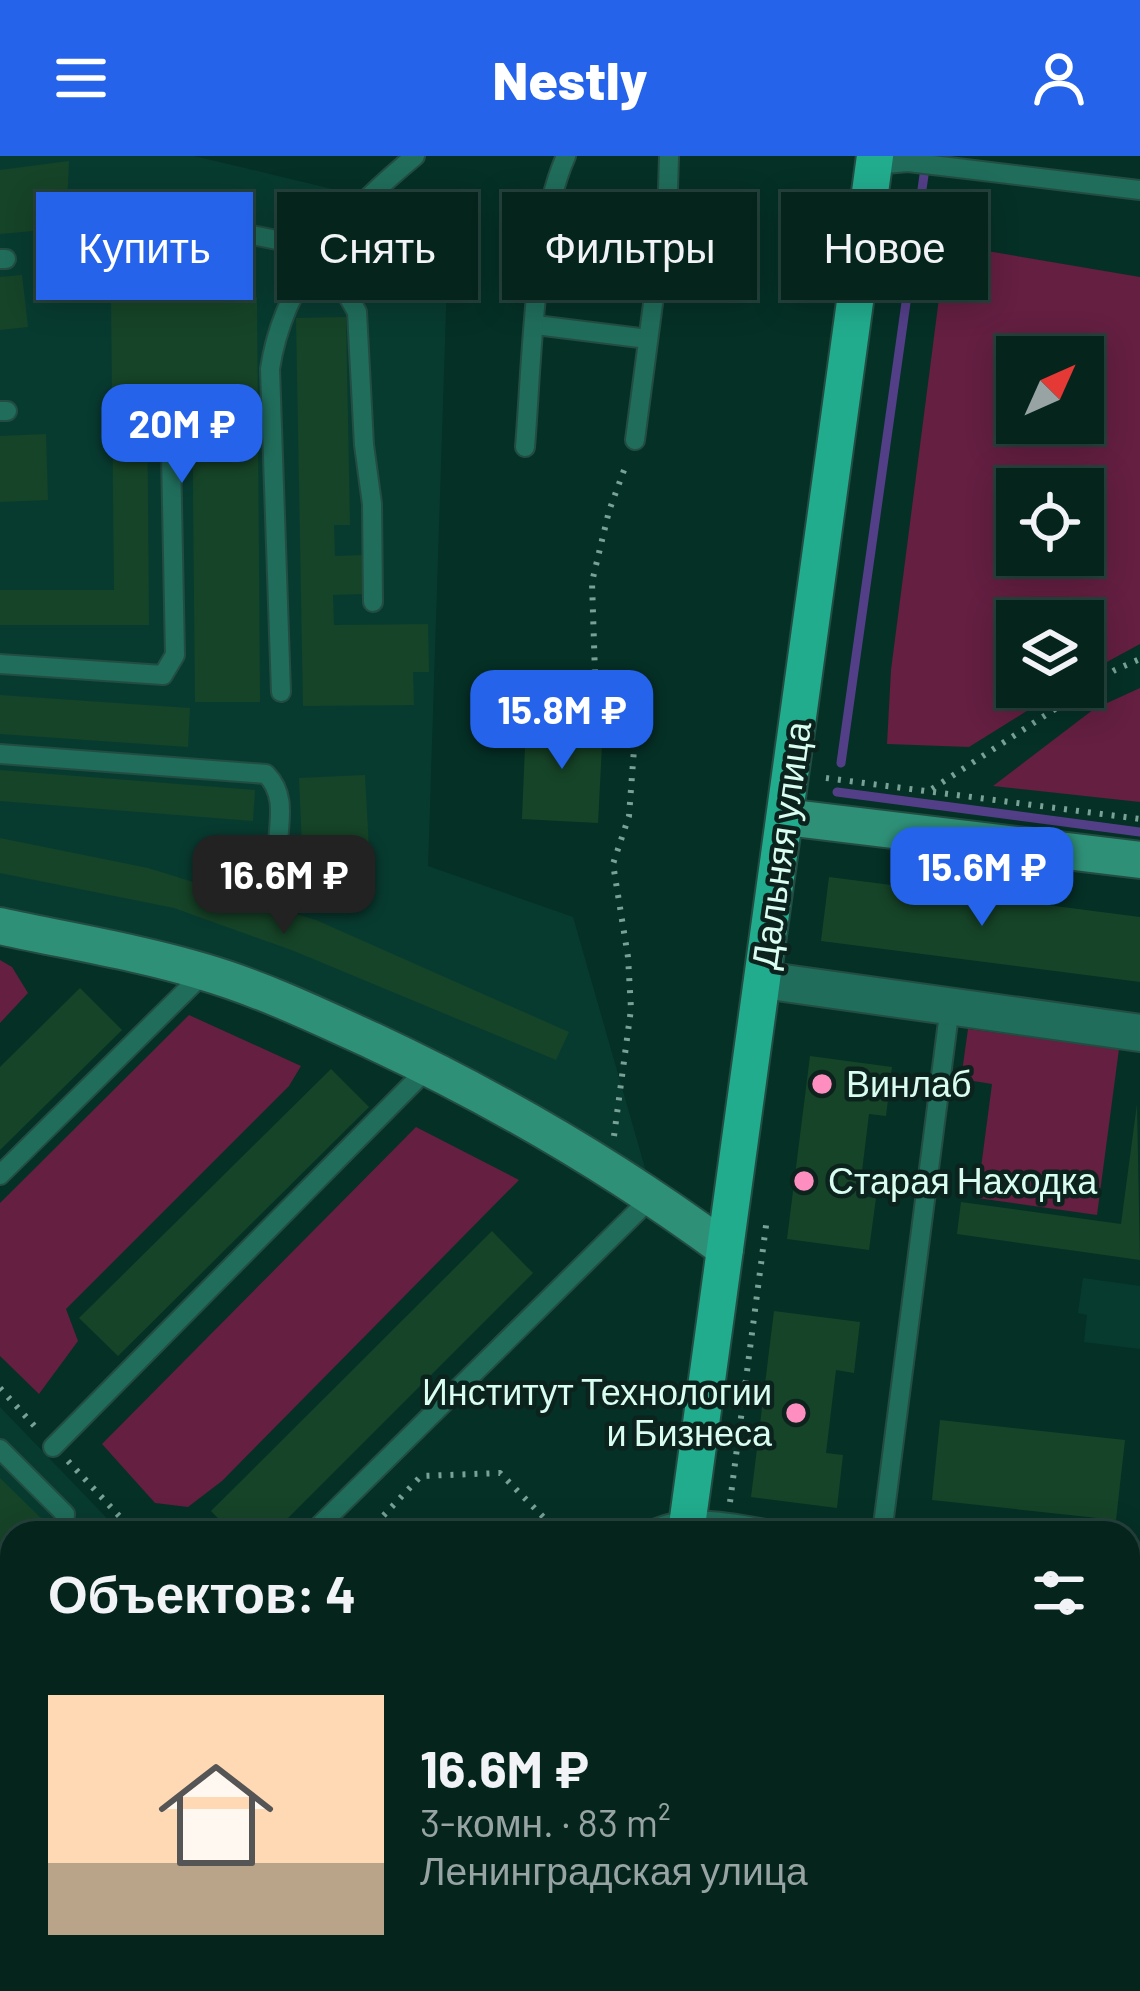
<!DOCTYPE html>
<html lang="ru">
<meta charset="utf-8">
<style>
body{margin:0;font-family:Barlow,sans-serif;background:#123029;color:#f1f3f6;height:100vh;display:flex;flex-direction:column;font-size:45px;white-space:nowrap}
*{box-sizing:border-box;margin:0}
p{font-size:39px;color:#97a4a3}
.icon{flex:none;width:66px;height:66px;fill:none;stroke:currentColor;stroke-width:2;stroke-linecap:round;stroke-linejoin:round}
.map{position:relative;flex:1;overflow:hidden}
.side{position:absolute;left:0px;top:1365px;width:1140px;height:471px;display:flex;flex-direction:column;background:#04241c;border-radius:36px 36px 0 0;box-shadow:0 6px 30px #0003,0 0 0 3px #25413b}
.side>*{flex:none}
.guide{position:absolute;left:36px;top:36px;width:1068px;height:108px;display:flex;gap:24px}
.needle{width:78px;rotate:45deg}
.fabs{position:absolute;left:996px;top:180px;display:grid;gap:24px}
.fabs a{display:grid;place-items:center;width:108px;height:108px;border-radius:0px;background:#04241c;box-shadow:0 6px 30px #0003,0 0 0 3px #25413b;font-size:60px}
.price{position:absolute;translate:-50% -102px;padding:0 27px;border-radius:24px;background:#2563eb;color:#fff;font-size:39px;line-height:78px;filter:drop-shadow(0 3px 6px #0008)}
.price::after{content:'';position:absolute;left:50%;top:72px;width:36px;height:27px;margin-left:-18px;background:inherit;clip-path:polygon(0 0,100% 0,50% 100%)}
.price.current{background:#222;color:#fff}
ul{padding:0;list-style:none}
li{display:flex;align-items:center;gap:36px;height:300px;padding:0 48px}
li+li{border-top:3px solid #25413b}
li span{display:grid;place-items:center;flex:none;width:336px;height:240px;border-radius:0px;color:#555}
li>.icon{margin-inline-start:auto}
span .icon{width:144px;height:144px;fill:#fffc;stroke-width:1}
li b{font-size:51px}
h2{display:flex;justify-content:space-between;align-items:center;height:144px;padding:0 48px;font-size:51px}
.chip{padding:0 42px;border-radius:0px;background:#04241c;box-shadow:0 6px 30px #0003,0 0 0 3px #25413b;font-size:42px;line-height:108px}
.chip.current{background:#2563eb;color:#fff}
header{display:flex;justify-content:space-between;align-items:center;height:156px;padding:0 48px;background:#2563eb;color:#fff;font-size:54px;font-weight:800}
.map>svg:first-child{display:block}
.built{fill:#083b30}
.green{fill:#641f41;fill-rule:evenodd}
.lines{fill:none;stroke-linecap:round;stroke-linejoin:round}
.stream{stroke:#533f88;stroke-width:9}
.building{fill:#164428}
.lane-casing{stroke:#234d42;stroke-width:22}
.street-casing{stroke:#234d42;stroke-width:40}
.secondary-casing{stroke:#234d42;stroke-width:40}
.primary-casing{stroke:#234d42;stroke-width:40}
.path{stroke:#79a196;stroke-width:6;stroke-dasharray:3 9;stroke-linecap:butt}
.lane{stroke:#206d5b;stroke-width:18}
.street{stroke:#206d5b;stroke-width:36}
.secondary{stroke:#2f9078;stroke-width:36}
.primary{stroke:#22ac8e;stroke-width:36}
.poi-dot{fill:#fd8ebf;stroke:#0c231d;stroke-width:4.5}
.labels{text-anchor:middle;stroke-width:9;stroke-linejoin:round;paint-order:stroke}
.street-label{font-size:36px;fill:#d9fdf1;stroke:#0c231d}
.poi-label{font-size:36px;fill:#d9fdf1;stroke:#0c231d;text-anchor:start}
</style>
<header><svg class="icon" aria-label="menu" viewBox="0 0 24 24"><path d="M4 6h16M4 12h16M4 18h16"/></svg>Nestly<svg class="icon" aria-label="person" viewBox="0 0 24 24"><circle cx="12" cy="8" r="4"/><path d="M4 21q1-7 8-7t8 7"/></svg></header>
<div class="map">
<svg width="1140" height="1835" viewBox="0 0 1140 1835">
<rect width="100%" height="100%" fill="#053026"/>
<g class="built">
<polygon points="0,0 194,0 449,61 428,710 573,761 653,1040 205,816 0,770"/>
<polygon points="1083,1122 1140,1130 1140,1193 1084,1186 1087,1159 1078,1157"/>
<polygon points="0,1251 121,1377 12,1377 12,1717 0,1728"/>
</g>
<g class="green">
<path d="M946,88L1140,121V488L1083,519V465H1017V531H1065L969,591L887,588L891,514ZM1017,201H1083V267H1017ZM1017,333H1083V399H1017Z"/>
<polygon points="1140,532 1140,646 993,630 1094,553"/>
<polygon points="0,804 12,811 28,837 0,867"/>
<polygon points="189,859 301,910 289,930 66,1153 78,1185 39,1238 0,1200 0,1047"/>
<polygon points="968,873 1119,893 1097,1059 977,1042 992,928 961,923"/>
<polygon points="416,971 519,1024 222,1325 188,1351 155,1347 102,1288"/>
<polygon points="12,1526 12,1651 0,1662 0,1538"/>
<polygon points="1128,1821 1140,1822 1140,1835 999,1835 1000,1824"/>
</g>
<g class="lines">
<g class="stream">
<polyline points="841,607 926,5"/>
<polyline points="837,636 1140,676"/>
</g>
</g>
<g class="building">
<polygon points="69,5 66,72 0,78 0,14"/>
<polygon points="22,119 28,171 0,174 0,121"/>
<polygon points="257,141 260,546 195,546 192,229 147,229 149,469 0,469 0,434 114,434 111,142"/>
<polygon points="346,161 350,369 334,369 335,400 363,399 363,438 333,439 334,469 428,468 429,516 413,516 414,549 303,550 296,162"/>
<polygon points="46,278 48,344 0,346 0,280"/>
<polygon points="0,539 190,552 188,591 0,578"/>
<polygon points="526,566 603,570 598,667 522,663"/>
<polygon points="0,614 255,634 253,665 0,645"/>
<polygon points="365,619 370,711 303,714 299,622"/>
<polygon points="0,682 148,712 316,764 569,876 556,904 294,795 174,752 0,717"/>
<polygon points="829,721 1140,761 1140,826 821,785"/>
<polygon points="80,832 122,874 0,994 0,911"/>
<polygon points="810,900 892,911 886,960 869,958 859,1040 876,1042 869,1094 787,1083"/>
<polygon points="331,913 369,951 118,1200 79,1162"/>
<polygon points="1137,948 1140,1104 957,1078 961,1046 1121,1068"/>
<polygon points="492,1075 533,1117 273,1377 232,1377 211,1355"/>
<polygon points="774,1155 860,1166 854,1217 836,1214 826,1297 843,1299 837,1352 751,1341"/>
<polygon points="940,1264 1125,1284 1116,1364 932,1344"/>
<polygon points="0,1322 47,1368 38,1377 12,1377 12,1403 6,1410 0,1404"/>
<polygon points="519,1364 532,1377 506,1377"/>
<polygon points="1128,1472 1140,1474 1140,1560 1128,1558"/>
<polygon points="1128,1690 1140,1691 1140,1768 1128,1767"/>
<polygon points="12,1798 12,1824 54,1824 66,1835 0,1835 0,1810"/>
<polygon points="433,1824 497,1824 496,1835 432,1835"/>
<polygon points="683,1824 763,1824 761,1835 682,1835"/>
<polygon points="876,1824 961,1824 959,1835 874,1835"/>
</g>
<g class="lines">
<defs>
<g id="lane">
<polyline points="874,9 908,6 1140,34"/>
<polyline points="125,76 213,71 321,93 357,156 364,289 372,348 373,446"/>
<polyline points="0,103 6,103"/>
<polyline points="536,169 648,183"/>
<polyline points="0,255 7,255"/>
<polyline points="635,284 668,34 669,0"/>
<path d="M525,291C532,208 533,74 566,0"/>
<polyline points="0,508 163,519 175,499 170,248"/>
<path d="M281,536L270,213C284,120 345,58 415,0"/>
<path d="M0,598L266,618C285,637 280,661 278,685"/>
<polyline points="0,1019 205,816"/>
<polyline points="53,1291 429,911"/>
<polyline points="0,1293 65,1358 63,1377"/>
<polyline points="312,1377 653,1040"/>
<path d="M647,1377C687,1352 746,1371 790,1377"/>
<polyline points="882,1377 950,850"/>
<polyline points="1128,1431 1140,1433"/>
<polyline points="0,1445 12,1432"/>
<polyline points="147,1835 156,1824"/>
<polyline points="420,1835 422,1824"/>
<polyline points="824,1835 825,1824"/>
</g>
<g id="street">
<polyline points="763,824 1140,877"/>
<polyline points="1128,1805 1140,1806"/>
</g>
<g id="secondary">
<polyline points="785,661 1140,704"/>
<path d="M0,770C68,785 138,796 204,816C262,833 318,860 373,885C497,943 615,1012 725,1093"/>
<polyline points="1128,1623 1140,1625"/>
</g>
<g id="primary">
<polyline points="686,1377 875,0"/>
<polyline points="629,1835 630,1824"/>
</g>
</defs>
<use href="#lane" class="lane-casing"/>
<use href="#street" class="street-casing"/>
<use href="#secondary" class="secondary-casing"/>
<use href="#primary" class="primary-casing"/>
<g class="path">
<polyline points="826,622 1140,663"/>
<polyline points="932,633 1115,514 1140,503"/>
<polyline points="614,980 631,853 628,801 613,708 629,660 634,593 628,564 595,518 592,426 609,355 627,306"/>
<polyline points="0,1232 38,1274"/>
<polyline points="68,1305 135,1377"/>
<polyline points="730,1346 767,1062"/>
<polyline points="367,1377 421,1320 500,1317 559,1377"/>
<polyline points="1128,1662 1140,1664"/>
<polyline points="283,1835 285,1824"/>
</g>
<use href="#lane" class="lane"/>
<use href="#street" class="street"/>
<use href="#secondary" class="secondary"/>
<use href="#primary" class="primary"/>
</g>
<g class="poi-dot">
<circle cx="822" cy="928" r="12"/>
<circle cx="804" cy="1025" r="12"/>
<circle cx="796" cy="1257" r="12"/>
</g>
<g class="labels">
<g class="street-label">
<text transform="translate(781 689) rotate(-82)" y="13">Дальняя улица</text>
</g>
<g class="poi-label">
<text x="846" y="941">Винлаб</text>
<text x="828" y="1038">Старая Находка</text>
<text x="772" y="1249" text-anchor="end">Институт Технологии<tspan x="772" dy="41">и Бизнеса</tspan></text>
</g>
</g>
</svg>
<div class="fabs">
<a><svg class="needle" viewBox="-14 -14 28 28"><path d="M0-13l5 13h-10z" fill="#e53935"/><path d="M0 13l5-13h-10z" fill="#97a4a3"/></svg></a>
<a><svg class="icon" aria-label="locate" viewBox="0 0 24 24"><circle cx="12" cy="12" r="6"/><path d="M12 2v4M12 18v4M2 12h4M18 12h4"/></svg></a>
<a><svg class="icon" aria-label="layers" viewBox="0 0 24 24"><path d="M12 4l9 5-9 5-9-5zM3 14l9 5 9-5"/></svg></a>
</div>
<b class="price" style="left:182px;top:330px">20M ₽</b>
<b class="price" style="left:562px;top:616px">15.8M ₽</b>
<b class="price" style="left:982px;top:773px">15.6M ₽</b>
<b class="price current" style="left:284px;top:781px">16.6M ₽</b>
<div class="guide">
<a class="chip current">Купить</a>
<a class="chip">Снять</a>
<a class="chip">Фильтры</a>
<a class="chip">Новое</a>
</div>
<section class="side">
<h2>Объектов: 4<svg class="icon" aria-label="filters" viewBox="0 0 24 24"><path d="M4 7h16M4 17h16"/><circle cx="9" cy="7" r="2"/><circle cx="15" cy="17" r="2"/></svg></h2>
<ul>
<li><span style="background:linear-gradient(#ffd9b3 70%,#b9a48a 0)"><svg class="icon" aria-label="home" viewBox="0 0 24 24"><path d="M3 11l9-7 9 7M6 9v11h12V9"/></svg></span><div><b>16.6M ₽</b><p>3-комн. · 83 m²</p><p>Ленинградская улица</p></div></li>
</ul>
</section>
</div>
